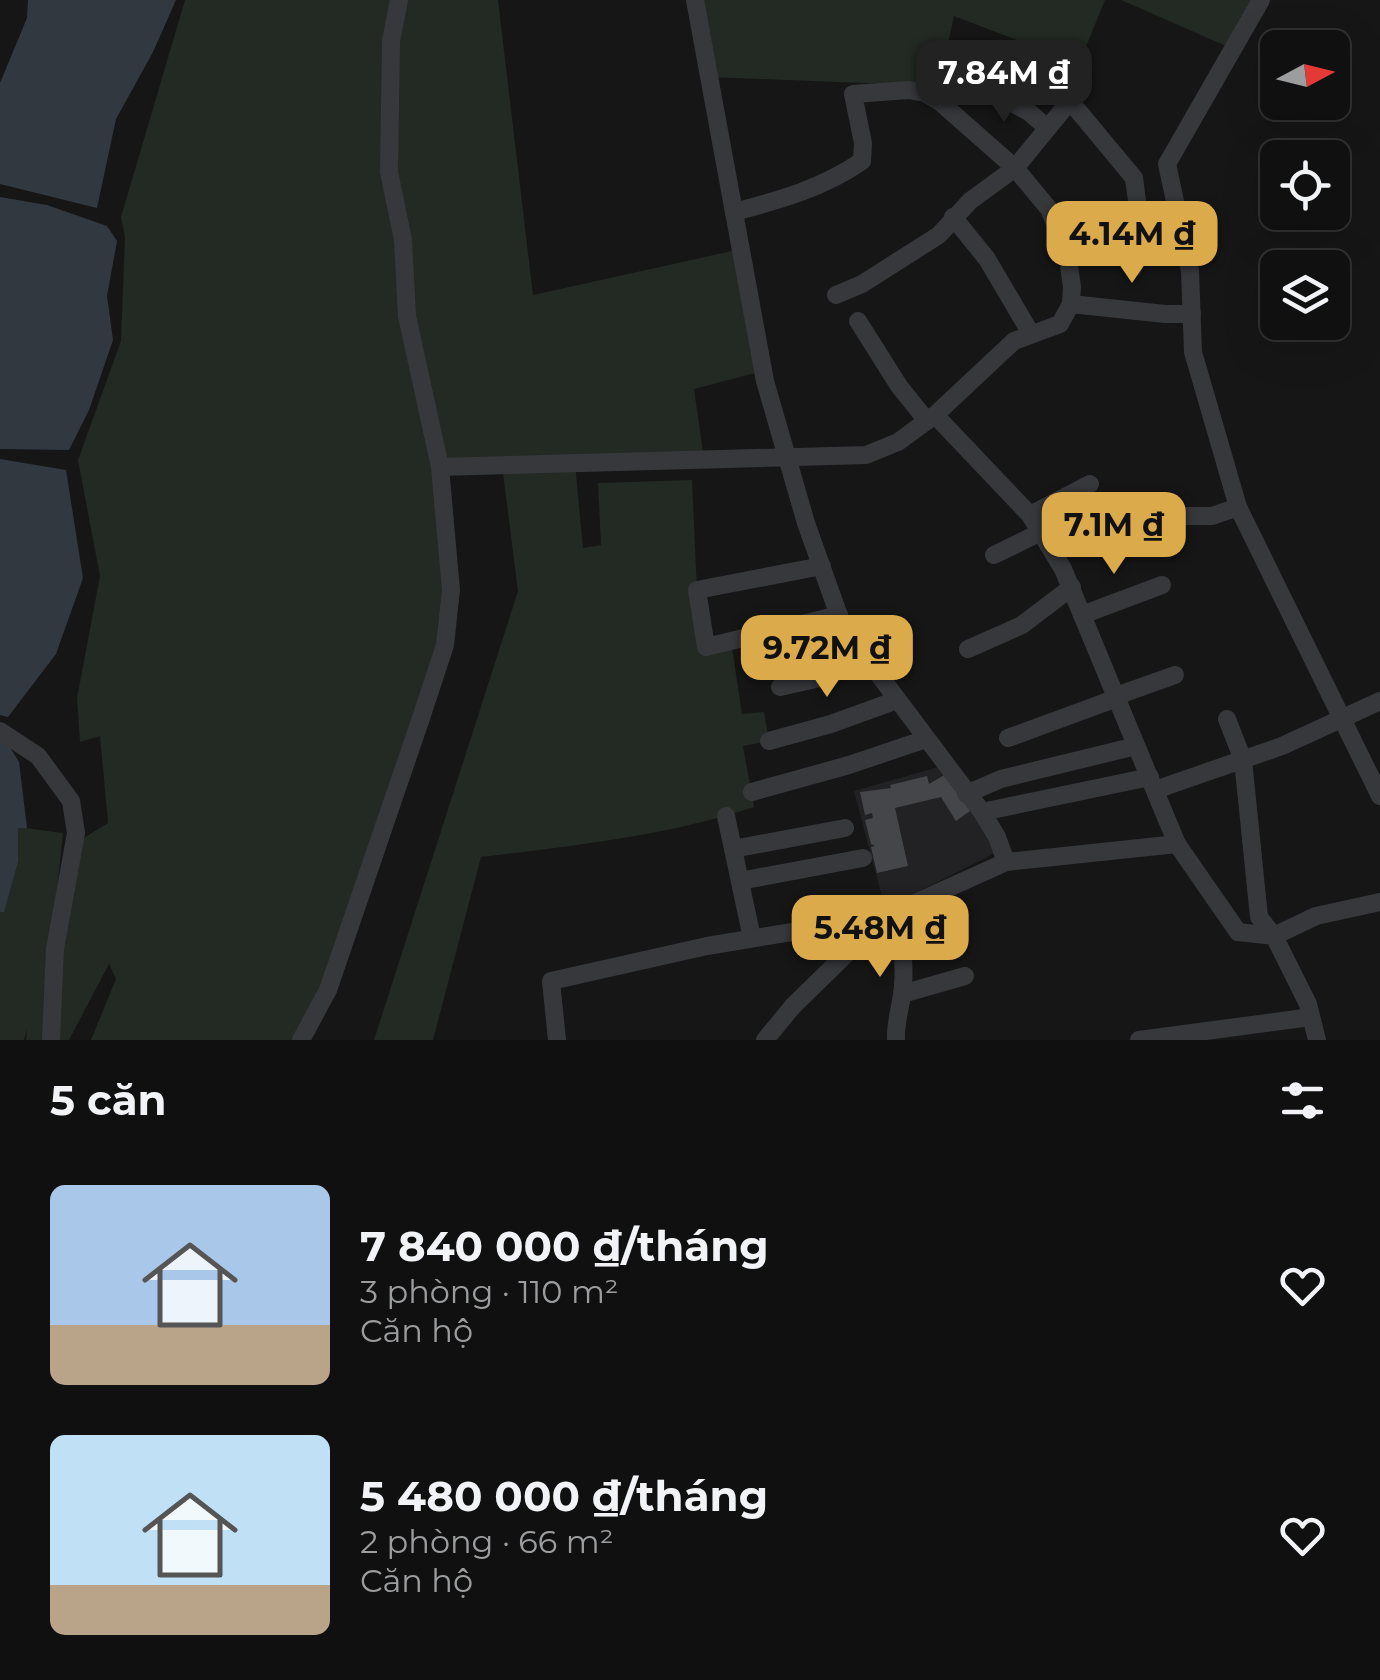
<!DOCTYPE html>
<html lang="vi">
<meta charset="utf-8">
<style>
body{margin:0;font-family:Montserrat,sans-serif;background:#1e1e1f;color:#f1f3f6;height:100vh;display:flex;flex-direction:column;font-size:38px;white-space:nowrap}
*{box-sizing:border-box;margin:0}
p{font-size:32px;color:#9c9d9f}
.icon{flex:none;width:55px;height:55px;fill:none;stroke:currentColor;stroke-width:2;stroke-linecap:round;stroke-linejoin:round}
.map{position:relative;height:1040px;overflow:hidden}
.side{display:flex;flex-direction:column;background:#101011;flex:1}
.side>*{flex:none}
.needle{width:65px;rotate:83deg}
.buttons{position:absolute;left:1260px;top:30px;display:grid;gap:20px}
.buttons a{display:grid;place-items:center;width:90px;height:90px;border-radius:15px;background:#101011;box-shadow:0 10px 40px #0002,0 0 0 2px #303031;font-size:50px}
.price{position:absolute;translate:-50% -85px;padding:0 22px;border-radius:20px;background:#dbaa4b;color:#111;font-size:32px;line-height:65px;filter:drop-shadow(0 2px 5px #0008)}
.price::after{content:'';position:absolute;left:50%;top:60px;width:30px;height:22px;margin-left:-15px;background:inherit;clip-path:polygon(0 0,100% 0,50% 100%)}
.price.on{background:#222;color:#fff}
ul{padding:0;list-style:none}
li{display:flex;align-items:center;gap:30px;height:250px;padding:0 50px}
li span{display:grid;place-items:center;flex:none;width:280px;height:200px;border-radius:15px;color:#555}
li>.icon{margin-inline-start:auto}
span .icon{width:120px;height:120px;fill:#fffc;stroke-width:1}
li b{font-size:42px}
h2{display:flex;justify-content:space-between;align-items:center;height:120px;padding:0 50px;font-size:42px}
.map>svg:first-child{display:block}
.built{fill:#222224}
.green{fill:#232923}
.water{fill:#31383f}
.building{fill:#45464a}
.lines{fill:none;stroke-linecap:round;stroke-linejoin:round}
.minor{stroke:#37383c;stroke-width:18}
</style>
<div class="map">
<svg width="1380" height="1040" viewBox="0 0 1380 1040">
<rect width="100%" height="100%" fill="#161617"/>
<polygon class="built" points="942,766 990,836 997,852 885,908 854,791"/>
<g class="green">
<path d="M185,0H498L533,295L741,249L763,371L694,389L704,459L575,463L583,548L601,545L598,483L692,480L697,590L706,646L731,641L742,714L764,712L769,741L743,746L754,807C666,836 572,846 481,857L433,1040H374L518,591L502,465L441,467L445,645L301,1040H91L116,979L109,964L69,1040H26L27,1029L24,1040H0V912L18,862V827L63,833L54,919L74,844L108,823L100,736L80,742L77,698L100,576L78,460L121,341L125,237L121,217Z"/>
<polygon points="695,0 1105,0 1079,64 954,16 939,86 709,77"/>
<polygon points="1121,0 1261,0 1233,49"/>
</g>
<g class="water">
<polygon points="28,0 176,0 153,52 116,119 97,208 0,184 0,83 27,18"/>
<polygon points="0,197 47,205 107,226 117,241 107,296 113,340 89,410 69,450 0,449"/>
<polygon points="0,459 66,470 83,578 56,654 8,717 0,715"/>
<polygon points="0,731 19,762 27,828 18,828 18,862 4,912 0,912"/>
</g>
<polygon class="building" points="946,774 970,811 956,821 941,797 895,808 908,866 877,873 871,847 875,846 871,844 865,820 873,818 872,813 865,815 860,792 891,788 890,785 927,776 929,784"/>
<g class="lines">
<g class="minor">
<polyline points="695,0 765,381 806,523 843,627 982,812 997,837 1006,862"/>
<polyline points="1261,0 1167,164 1190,271 1193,352 1238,507 1380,796"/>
<polyline points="977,59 1012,70 1070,101 1134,178 1137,201 1133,268"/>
<polyline points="987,89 1029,112 1046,127"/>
<polyline points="953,217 987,259 1030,332"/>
<polyline points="836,295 862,284 939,235 970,201 1015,168 1070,101"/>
<polyline points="1071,304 1165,314 1192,314"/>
<polyline points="858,321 899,386 927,421"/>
<polyline points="935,415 1030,515 1063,569 1177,844 1238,932 1274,936 1308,1004 1317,1040"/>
<path d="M440,467L866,455L898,442L935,415L1014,341L1060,324L1071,304L1072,287L1067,252L1049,209L1015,168L940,102L925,93L909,90L853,94L863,143L862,161C823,188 780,200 734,212"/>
<polyline points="1030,515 1090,484"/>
<polyline points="1176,516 1212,516 1238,507"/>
<polyline points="994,555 1041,532"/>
<polyline points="822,566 697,590 706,647 839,615"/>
<polyline points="1082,615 1162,585"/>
<polyline points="968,649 1022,625 1072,587"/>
<polyline points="780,687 820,678 868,660"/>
<polyline points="1116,696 1175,675"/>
<polyline points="1227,719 1243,760 1259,917 1274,936 1316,916 1380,902"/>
<polyline points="0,731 38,756 71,801 76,833 55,949 51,1040"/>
<polyline points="1008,738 1117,698"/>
<polyline points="769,741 831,724 897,700"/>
<polyline points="1155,790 1282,746 1380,701"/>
<polyline points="752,792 849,765 926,739"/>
<polyline points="966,794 1001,779 1136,746"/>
<polyline points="982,812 1150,777"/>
<polyline points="726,816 752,938"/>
<polyline points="733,849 845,828"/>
<polyline points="740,881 863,858"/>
<path d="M896,913C901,937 905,960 903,985C902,1004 895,1021 896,1040"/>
<polyline points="902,994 965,976"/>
<polyline points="301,1040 328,990 420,721 445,645 451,590 440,467 407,316 403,240 389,172 391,41 399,0"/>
<polyline points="557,1040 551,981 707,946 884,917 1006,862 1177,844"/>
<polyline points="765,1040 793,1006 884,917"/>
<polyline points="1139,1040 1311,1017"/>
</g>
</g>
</svg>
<div class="buttons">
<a><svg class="needle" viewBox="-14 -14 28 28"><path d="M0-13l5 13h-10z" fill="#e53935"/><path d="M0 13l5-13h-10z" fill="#9c9d9f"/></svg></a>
<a><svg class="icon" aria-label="locate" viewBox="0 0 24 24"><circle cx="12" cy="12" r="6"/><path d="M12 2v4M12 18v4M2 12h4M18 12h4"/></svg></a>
<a><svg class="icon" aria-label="layers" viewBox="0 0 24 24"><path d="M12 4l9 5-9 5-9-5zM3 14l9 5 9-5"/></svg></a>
</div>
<b class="price on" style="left:1004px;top:125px">7.84M ₫</b>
<b class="price" style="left:1132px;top:286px">4.14M ₫</b>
<b class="price" style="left:1114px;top:577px">7.1M ₫</b>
<b class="price" style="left:827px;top:700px">9.72M ₫</b>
<b class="price" style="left:880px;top:980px">5.48M ₫</b>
</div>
<section class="side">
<h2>5 căn<svg class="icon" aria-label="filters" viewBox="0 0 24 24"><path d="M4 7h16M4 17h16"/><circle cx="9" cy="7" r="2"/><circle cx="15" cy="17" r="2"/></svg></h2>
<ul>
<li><span style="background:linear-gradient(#a9c7e8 70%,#b9a48a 0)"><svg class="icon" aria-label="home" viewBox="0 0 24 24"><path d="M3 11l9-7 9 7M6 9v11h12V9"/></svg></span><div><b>7 840 000 ₫/tháng</b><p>3 phòng · 110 m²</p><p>Căn hộ</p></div><svg class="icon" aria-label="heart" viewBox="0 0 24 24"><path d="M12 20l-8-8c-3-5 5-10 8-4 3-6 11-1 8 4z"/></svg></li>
<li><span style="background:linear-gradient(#bfe0f5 75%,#b9a48a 0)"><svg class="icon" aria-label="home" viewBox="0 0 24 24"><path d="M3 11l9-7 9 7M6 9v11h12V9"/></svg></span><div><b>5 480 000 ₫/tháng</b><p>2 phòng · 66 m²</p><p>Căn hộ</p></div><svg class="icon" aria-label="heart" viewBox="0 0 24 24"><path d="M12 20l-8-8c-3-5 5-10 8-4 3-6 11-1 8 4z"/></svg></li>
</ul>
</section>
